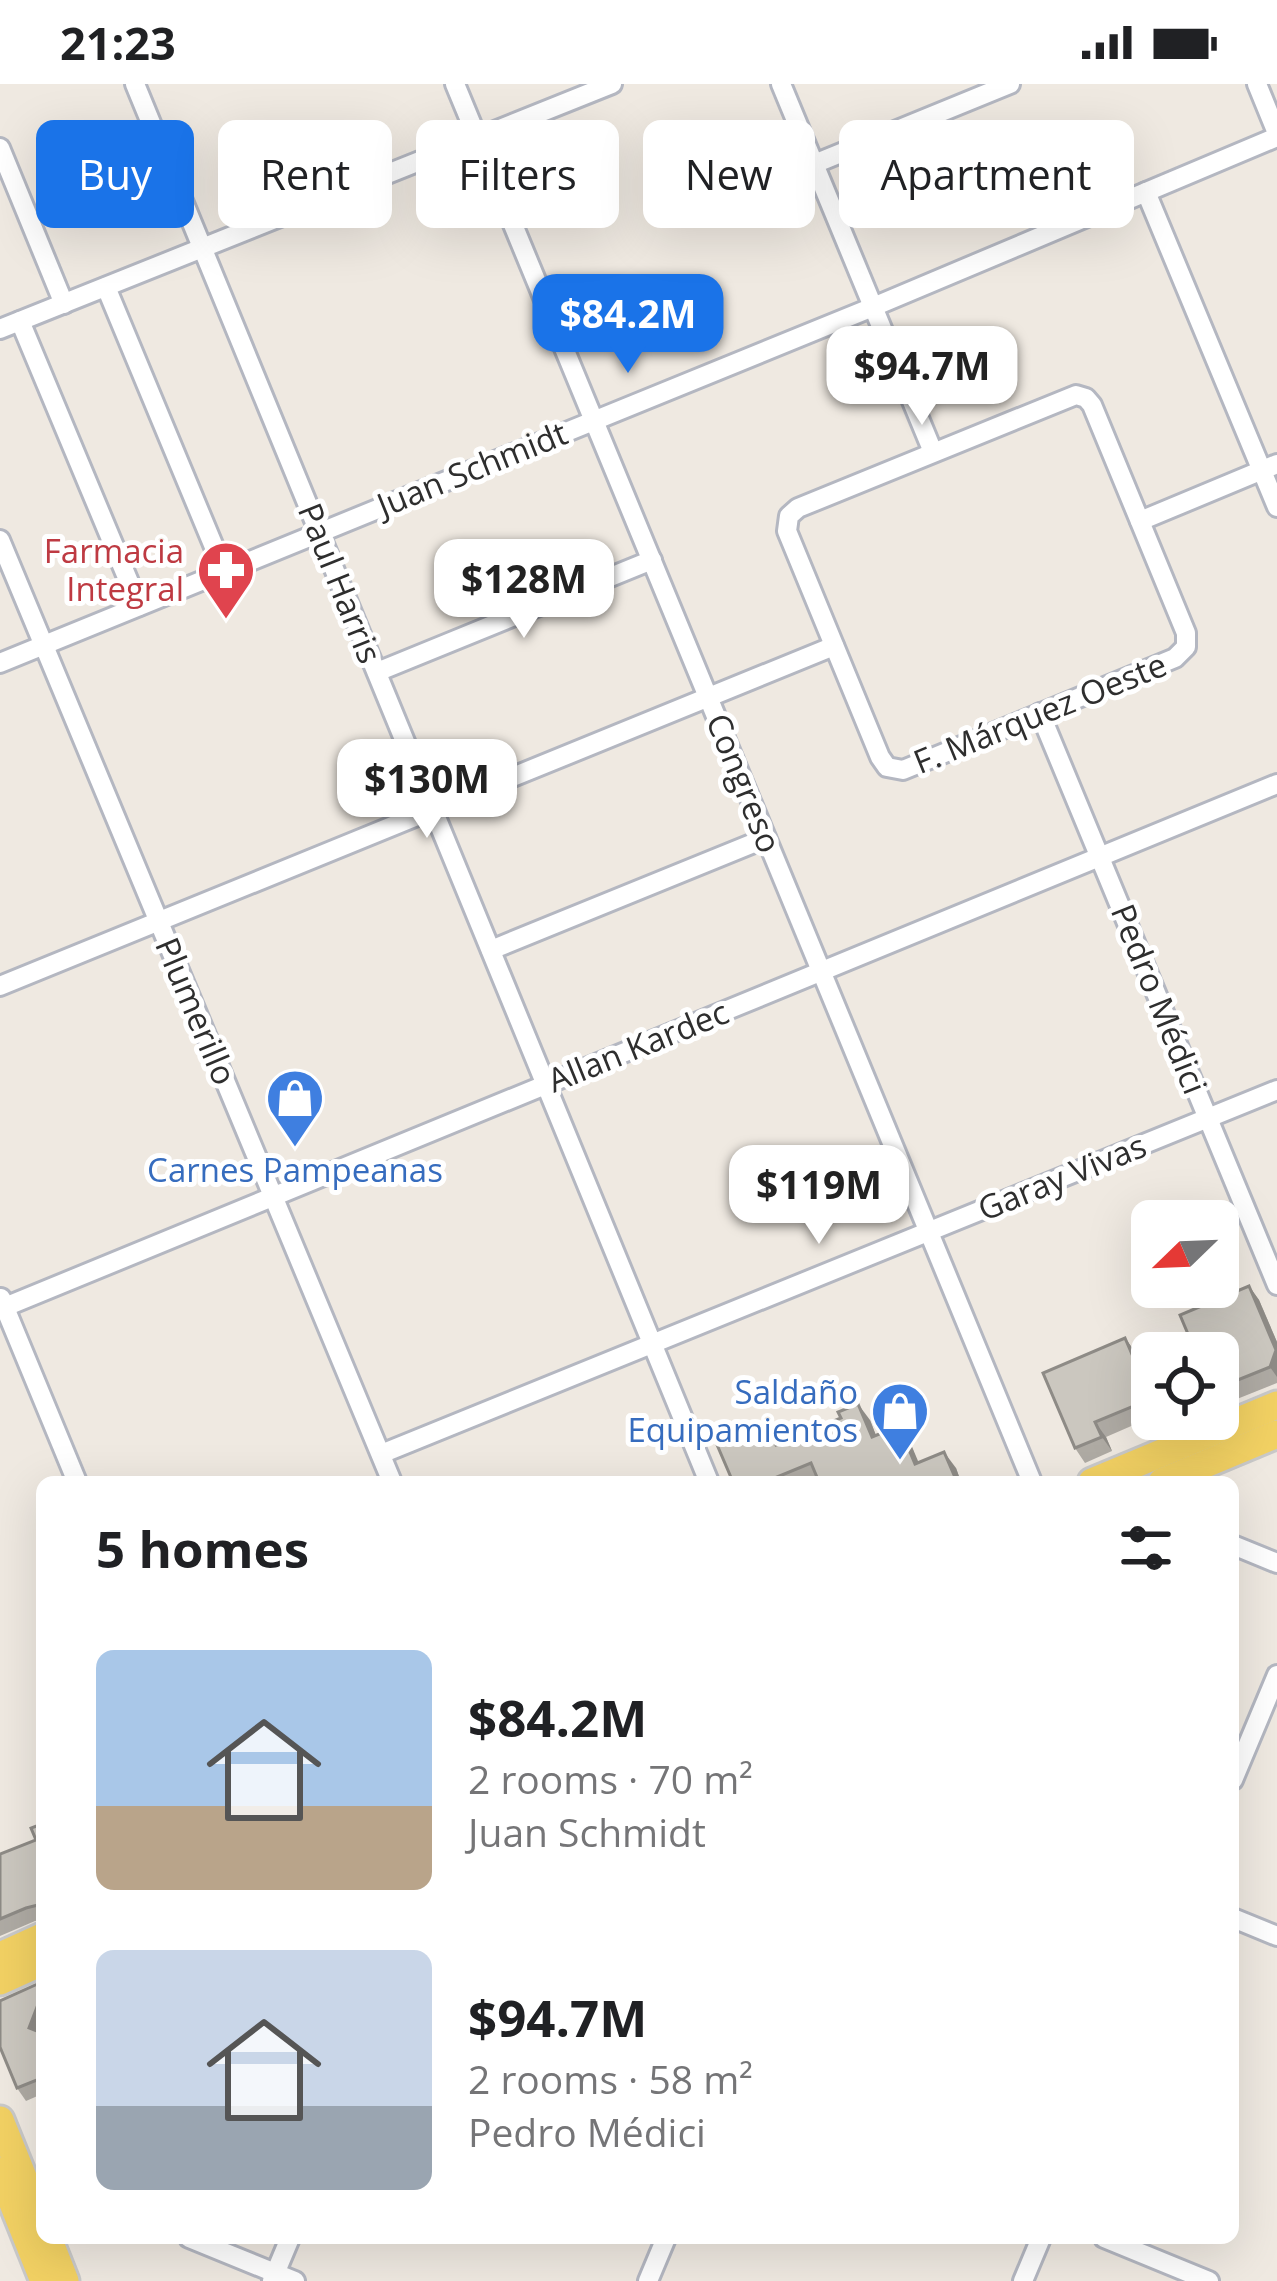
<!DOCTYPE html>
<meta charset="utf-8">
<style>
body{margin:0;font-family:"Open Sans",sans-serif;background:#f6f6f6;color:#202124;height:100vh;display:flex;flex-direction:column;font-size:45px;white-space:nowrap}
*{box-sizing:border-box;margin:0}
p{font-size:39px;color:#757577}
.icon{flex:none;width:66px;height:66px;fill:none;stroke:currentColor;stroke-width:2;stroke-linecap:round;stroke-linejoin:round}
.map{position:relative;flex:1;overflow:hidden}
.side{position:absolute;left:36px;top:1392px;width:1203px;height:768px;display:flex;flex-direction:column;background:#fff;border-radius:18px;box-shadow:0 12px 48px #0002}
.side>*{flex:none}
.guide{position:absolute;left:36px;top:36px;width:1206px;height:108px;display:flex;gap:24px}
.needle{width:78px;rotate:247deg}
.fabs{position:absolute;left:1131px;top:1116px;display:grid;gap:24px}
.fabs a{display:grid;place-items:center;width:108px;height:108px;border-radius:18px;background:#fff;box-shadow:0 12px 48px #0002;font-size:60px}
.price{position:absolute;translate:-50% -102px;padding:0 27px;border-radius:24px;background:#fff;color:#222;font-size:39px;line-height:78px;filter:drop-shadow(0 3px 6px #0008)}
.price::after{content:'';position:absolute;left:50%;top:72px;width:36px;height:27px;margin-left:-18px;background:inherit;clip-path:polygon(0 0,100% 0,50% 100%)}
.price.current{background:#1a73e8;color:#fff}
ul{padding:0;list-style:none}
li{display:flex;align-items:center;gap:36px;height:300px;padding:0 60px}
li span{display:grid;place-items:center;flex:none;width:336px;height:240px;border-radius:18px;color:#555}
li>.icon{margin-inline-start:auto}
span .icon{width:144px;height:144px;fill:#fffc;stroke-width:1}
li b{font-size:51px}
h2{display:flex;justify-content:space-between;align-items:center;height:144px;padding:0 60px;font-size:51px}
.tag{padding:0 42px;border-radius:18px;background:#fff;box-shadow:0 12px 48px #0002;font-size:42px;line-height:108px}
.tag.current{background:#1a73e8;color:#fff}
.status{display:flex;justify-content:space-between;align-items:center;height:84px;padding:0 60px;background:#fff;direction:ltr}
.status svg{height:33px;fill:currentColor}
.map>svg:first-child{display:block}
.lines{fill:none;stroke-linecap:round;stroke-linejoin:round}
.minor-casing{stroke:#b4b7c1;stroke-width:24}
.primary-casing{stroke:#c9c9c9;stroke-width:33}
.minor{stroke:#fff;stroke-width:18}
.primary{stroke:#f2d163;stroke-width:27}
.wall{fill:#afaba4}
.shaded-wall{fill:#8e8b86}
.building{fill:#cbc7bf;stroke:#8e8b86;stroke-width:3}
.labels{text-anchor:middle;stroke-width:10;stroke-linejoin:round;paint-order:stroke}
.street-label{font-size:33px;fill:#2e2e2e;stroke:#fff}
.health-label{font-size:33px;fill:#be3a42;stroke:#fff;text-anchor:end}
.shop-label{font-size:33px;fill:#366cbe;stroke:#fff}
</style>
<div class="status"><b>21:23</b><svg viewBox="0 0 49 12"><path d="M0 12V9h3v3zM5 12V6h3v6zM10 12V3h3v9zM15 12V0h3v12zM26 1h20v11H26zM47 4h2v5h-2z"/></svg></div>
<div class="map">
<svg width="1277" height="2197" viewBox="0 0 1277 2197">
<rect width="100%" height="100%" fill="#efe9e1"/>
<g class="lines">
<defs>
<g id="minor">
<polyline points="135,0 709,1398"/>
<polyline points="455,0 1032,1398"/>
<polyline points="781,0 933,368"/>
<polyline points="1257,0 1277,49"/>
<polyline points="0,64 64,220"/>
<polyline points="814,80 1010,0"/>
<polyline points="1146,108 1277,423"/>
<polyline points="106,203 224,487"/>
<polyline points="20,237 139,522"/>
<polyline points="0,245 612,0"/>
<polygon points="1076,311 1086,314 1092,321 1186,549 1186,563 1175,574 903,686 887,683 880,673 787,447 789,432 798,424"/>
<polyline points="1140,437 1277,380"/>
<polyline points="0,456 392,1398"/>
<polyline points="0,579 873,223 1277,53"/>
<polyline points="377,588 652,476"/>
<polyline points="1040,629 1277,1201"/>
<polyline points="491,866 766,754"/>
<polyline points="0,902 834,562"/>
<polyline points="1,1214 77,1398"/>
<polyline points="0,1225 1277,700"/>
<polyline points="381,1370 1277,1006"/>
<polyline points="1233,1461 1277,1479"/>
<polyline points="1233,1696 1277,1591"/>
<polyline points="1233,1834 1277,1852"/>
<polyline points="189,2154 295,2197"/>
<polyline points="1104,2154 1209,2197"/>
<polyline points="272,2197 290,2154"/>
<polyline points="648,2197 666,2154"/>
<polyline points="1023,2197 1041,2154"/>
</g>
<g id="primary">
<polyline points="1092,1398 1277,1321"/>
<polyline points="1162,1398 1277,1350"/>
<polyline points="0,1872 42,1853"/>
<polyline points="0,1897 42,1878"/>
<polyline points="0,2036 42,2140"/>
<polyline points="0,2087 44,2197"/>
<polyline points="48,2154 65,2197"/>
</g>
</defs>
<use href="#minor" class="minor-casing"/>
<use href="#primary" class="primary-casing"/>
<use href="#minor" class="minor"/>
<use href="#primary" class="primary"/>
</g>
<g class="wall">
<polygon points="1249,1202 1259,1216 1277,1258 1277,1299 1222,1321 1218,1315 1218,1269"/>
<polygon points="1125,1254 1136,1269 1152,1308 1152,1333 1106,1353 1112,1367 1085,1379 1075,1364"/>
<polygon points="870,1336 876,1352 910,1358 918,1379 956,1384 961,1398 819,1398 818,1396 814,1398 733,1398"/>
<polygon points="42,1740 42,1836 35,1837 0,1852 0,1770 36,1756"/>
<polygon points="42,1898 42,2010 26,2017 17,2004"/>
</g>
<g class="shaded-wall">
<polygon points="1249,1202 1259,1216 1277,1258 1277,1293 1270,1283"/>
<polygon points="1125,1254 1136,1269 1152,1308 1152,1316"/>
<polygon points="858,1320 870,1336 883,1369 872,1353"/>
<polygon points="1095,1338 1106,1353 1112,1367 1102,1353"/>
<polygon points="899,1342 910,1358 926,1396 915,1380"/>
<polygon points="944,1368 956,1384 961,1398 957,1398"/>
<polygon points="42,1910 42,1946 38,1957 29,1944"/>
</g>
<g class="building">
<polygon points="1249,1202 1276,1266 1270,1283 1218,1304 1218,1269 1196,1269 1180,1231"/>
<polygon points="1125,1254 1151,1315 1095,1338 1102,1353 1075,1364 1043,1289"/>
<polygon points="858,1320 872,1353 899,1342 915,1380 944,1368 957,1398 819,1398 811,1379 765,1398 733,1398 715,1356 751,1342 772,1350 776,1361 841,1334 838,1328"/>
<polygon points="42,1740 42,1820 26,1824 0,1835 0,1770 36,1756 31,1744"/>
<polygon points="42,1898 42,1910 29,1944 42,1949 42,1994 17,2004 0,1963 0,1917"/>
</g>
<defs>
<symbol id="pharmacy-pin" viewBox="-11 -11 22 30"><path d="M0 17L-7.5 6A9.5 9.5 0 1 1 7.5 6Z" fill="#e0444e" stroke="#fff"/><path d="M-2-6h4v4h4v4h-4v4h-4v-4h-4v-4h4Z" fill="#fff"/></symbol>
<symbol id="shop-pin" viewBox="-11 -11 22 30"><path d="M0 17L-7.5 6A9.5 9.5 0 1 1 7.5 6Z" fill="#3f7fe0" stroke="#fff"/><path d="M-5-2.5h2.3a2.7 3.5 0 0 1 5.4 0H5L5.5 6h-11ZM-1.5-2.5h3a1.5 2.3 0 0 0-3 0Z" fill="#fff"/></symbol>
</defs>
<g fill-rule="evenodd">
<use href="#pharmacy-pin" x="193" y="453" width="66" height="90"/>
<use href="#shop-pin" x="262" y="981" width="66" height="90"/>
<use href="#shop-pin" x="867" y="1294" width="66" height="90"/>
</g>
<g class="labels">
<g class="street-label">
<text transform="translate(472 385) rotate(-22)" y="12">Juan Schmidt</text>
<text transform="translate(340 499) rotate(68)" y="12">Paul Harris</text>
<text transform="translate(1040 629) rotate(-22)" y="12">F. Márquez Oeste</text>
<text transform="translate(744 699) rotate(68)" y="12">Congreso</text>
<text transform="translate(1159 915) rotate(68)" y="12">Pedro Médici</text>
<text transform="translate(196 927) rotate(67)" y="12">Plumerillo</text>
<text transform="translate(638 962) rotate(-22)" y="12">Allan Kardec</text>
<text transform="translate(1062 1093) rotate(-22)" y="12">Garay Vivas</text>
</g>
<g class="health-label">
<text x="184" y="479">Farmacia<tspan x="184" dy="38">Integral</tspan></text>
</g>
<g class="shop-label">
<text x="295" y="1098">Carnes Pampeanas</text>
<text x="858" y="1320" text-anchor="end">Saldaño<tspan x="858" dy="38">Equipamientos</tspan></text>
</g>
</g>
</svg>
<div class="fabs">
<a><svg class="needle" viewBox="-14 -14 28 28"><path d="M0-13l5 13h-10z" fill="#e53935"/><path d="M0 13l5-13h-10z" fill="#757577"/></svg></a>
<a><svg class="icon" aria-label="locate" viewBox="0 0 24 24"><circle cx="12" cy="12" r="6"/><path d="M12 2v4M12 18v4M2 12h4M18 12h4"/></svg></a>
</div>
<b class="price current" style="left:628px;top:292px">$84.2M</b>
<b class="price" style="left:922px;top:344px">$94.7M</b>
<b class="price" style="left:524px;top:557px">$128M</b>
<b class="price" style="left:427px;top:757px">$130M</b>
<b class="price" style="left:819px;top:1163px">$119M</b>
<div class="guide">
<a class="tag current">Buy</a>
<a class="tag">Rent</a>
<a class="tag">Filters</a>
<a class="tag">New</a>
<a class="tag">Apartment</a>
</div>
<section class="side">
<h2>5 homes<svg class="icon" aria-label="filters" viewBox="0 0 24 24"><path d="M4 7h16M4 17h16"/><circle cx="9" cy="7" r="2"/><circle cx="15" cy="17" r="2"/></svg></h2>
<ul>
<li><span style="background:linear-gradient(#a9c7e8 65%,#b9a48a 0)"><svg class="icon" aria-label="home" viewBox="0 0 24 24"><path d="M3 11l9-7 9 7M6 9v11h12V9"/></svg></span><div><b>$84.2M</b><p>2 rooms · 70 m²</p><p>Juan Schmidt</p></div></li>
<li><span style="background:linear-gradient(#c9d6e8 65%,#9aa5b1 0)"><svg class="icon" aria-label="home" viewBox="0 0 24 24"><path d="M3 11l9-7 9 7M6 9v11h12V9"/></svg></span><div><b>$94.7M</b><p>2 rooms · 58 m²</p><p>Pedro Médici</p></div></li>
</ul>
</section>
</div>
